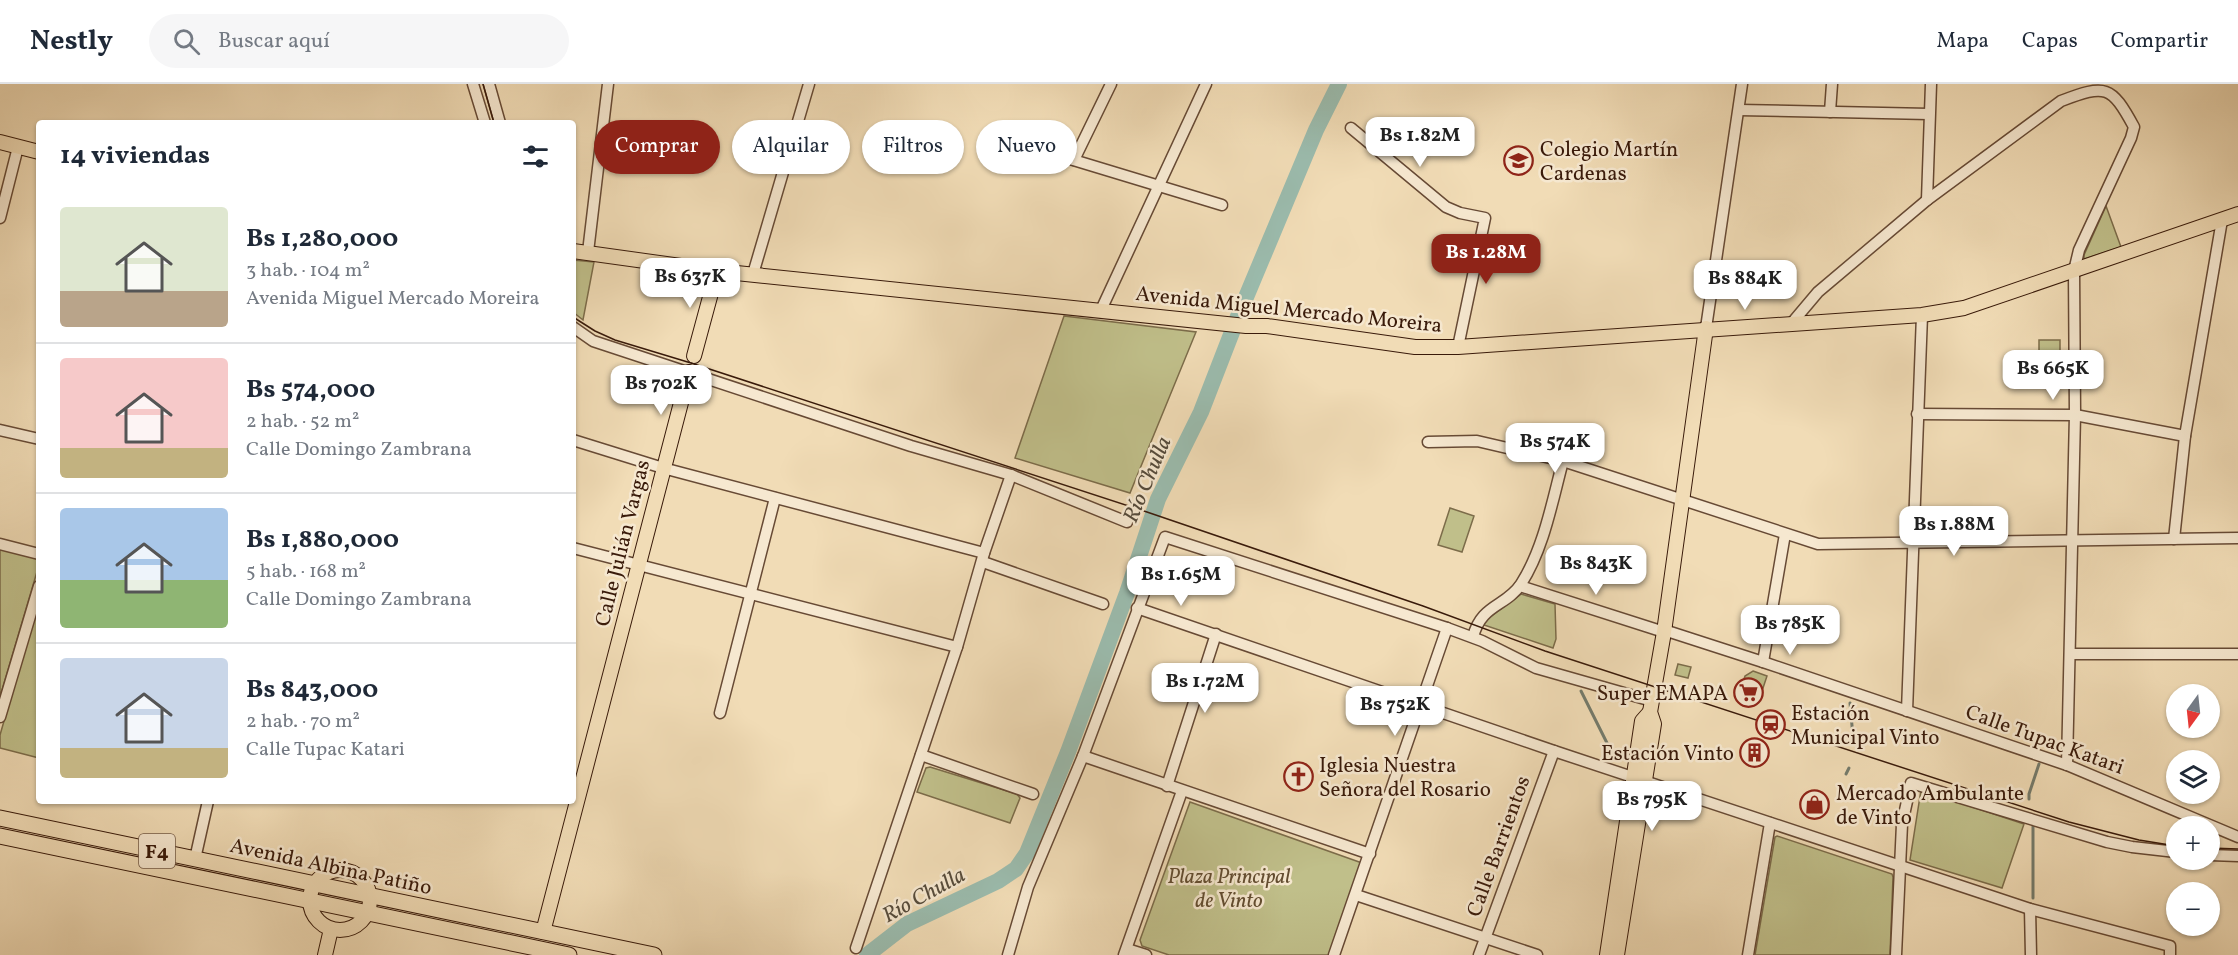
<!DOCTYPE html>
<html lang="es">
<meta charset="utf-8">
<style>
body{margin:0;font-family:Vollkorn,serif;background:#f6f6f7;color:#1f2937;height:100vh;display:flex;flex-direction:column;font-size:22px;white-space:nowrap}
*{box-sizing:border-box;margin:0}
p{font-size:20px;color:#747a83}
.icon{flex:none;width:33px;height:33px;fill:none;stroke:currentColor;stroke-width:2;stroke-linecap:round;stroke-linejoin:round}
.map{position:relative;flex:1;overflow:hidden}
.side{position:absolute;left:36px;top:36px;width:540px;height:684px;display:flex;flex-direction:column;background:#fff;border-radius:6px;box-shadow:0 2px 4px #0004}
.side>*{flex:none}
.banner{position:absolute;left:594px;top:36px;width:570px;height:54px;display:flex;gap:12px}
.needle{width:39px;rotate:195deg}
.fabs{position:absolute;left:2166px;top:600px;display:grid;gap:12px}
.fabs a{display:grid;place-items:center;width:54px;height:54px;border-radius:50%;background:#fff;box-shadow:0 2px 4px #0004;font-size:30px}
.price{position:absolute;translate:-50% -51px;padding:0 14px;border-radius:12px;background:#fff;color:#222;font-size:20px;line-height:39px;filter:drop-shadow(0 2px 3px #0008)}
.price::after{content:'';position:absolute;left:50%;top:36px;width:18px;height:14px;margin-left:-9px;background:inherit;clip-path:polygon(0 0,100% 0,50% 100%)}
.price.current{background:#8f2418;color:#fff}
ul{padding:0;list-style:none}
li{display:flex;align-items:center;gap:18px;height:150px;padding:0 24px}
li+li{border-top:2px solid #e0e1e3}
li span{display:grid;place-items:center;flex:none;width:168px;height:120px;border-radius:6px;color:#555}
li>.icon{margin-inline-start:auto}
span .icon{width:72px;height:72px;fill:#fffc;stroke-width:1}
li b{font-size:26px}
h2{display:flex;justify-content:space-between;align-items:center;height:72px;padding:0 24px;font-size:26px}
.pill{padding:0 21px;border-radius:27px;background:#fff;box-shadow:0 2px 4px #0004;font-size:21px;line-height:54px}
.pill.current{background:#8f2418;color:#fff}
header{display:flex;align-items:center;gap:36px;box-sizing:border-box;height:84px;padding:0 30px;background:#fff;border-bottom:2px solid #e0e1e3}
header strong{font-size:28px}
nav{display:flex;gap:33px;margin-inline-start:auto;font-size:21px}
.search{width:420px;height:54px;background:#f6f6f7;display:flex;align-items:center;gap:15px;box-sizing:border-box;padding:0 21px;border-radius:33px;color:#747a83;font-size:22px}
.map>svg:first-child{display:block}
.green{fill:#c0bf8a;stroke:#7c6c4a;stroke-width:1.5}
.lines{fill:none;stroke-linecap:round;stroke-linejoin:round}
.stream{stroke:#747b6c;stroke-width:3}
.river{stroke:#9bbcae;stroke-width:16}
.minor-casing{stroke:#674a35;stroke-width:13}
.major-casing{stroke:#391a0a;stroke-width:16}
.highway-casing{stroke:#391a0a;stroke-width:17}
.minor{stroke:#f6e8d0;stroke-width:10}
.major{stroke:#f1dcb6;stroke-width:14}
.highway{stroke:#f1dcb6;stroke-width:15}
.tram{stroke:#391a0a;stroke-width:1.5}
.labels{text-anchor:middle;stroke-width:5;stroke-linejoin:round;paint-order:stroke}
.shield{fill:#f6e8d0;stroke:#725845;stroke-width:1.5}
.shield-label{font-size:20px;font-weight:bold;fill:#391a0a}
.poi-label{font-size:21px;fill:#391a0a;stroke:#f6e8d0;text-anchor:start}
.street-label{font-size:21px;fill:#391a0a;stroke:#f6e8d0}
.park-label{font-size:21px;font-style:italic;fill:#624c30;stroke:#f6e8d0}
.water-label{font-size:22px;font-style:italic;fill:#564b3b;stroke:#f6e8d0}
</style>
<header>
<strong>Nestly</strong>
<div class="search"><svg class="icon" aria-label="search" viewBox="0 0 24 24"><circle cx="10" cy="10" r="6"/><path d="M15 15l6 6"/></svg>Buscar aquí</div>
<nav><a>Mapa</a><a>Capas</a><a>Compartir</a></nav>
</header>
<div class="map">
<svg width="2238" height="871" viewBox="0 0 2238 871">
<rect width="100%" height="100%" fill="#f1dcb6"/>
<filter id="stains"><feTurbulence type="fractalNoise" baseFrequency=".00333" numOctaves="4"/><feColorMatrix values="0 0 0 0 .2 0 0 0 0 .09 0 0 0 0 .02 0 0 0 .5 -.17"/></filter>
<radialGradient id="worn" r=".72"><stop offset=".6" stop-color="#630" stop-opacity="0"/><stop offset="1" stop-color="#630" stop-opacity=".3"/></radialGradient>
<g class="green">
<polygon points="2106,122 2121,163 2084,175 2084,171"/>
<polygon points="573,176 594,178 583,236 573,228"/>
<polygon points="1064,232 1196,248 1130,409 1015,374"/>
<rect x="2039" y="256" width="21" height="36"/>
<polygon points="1450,424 1474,432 1462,468 1438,461"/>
<polygon points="0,463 39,474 39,481 0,613"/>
<polygon points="1521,510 1555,520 1556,555 1553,564 1481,540"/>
<polygon points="39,515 39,674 0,664 0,651"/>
<polygon points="1678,580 1691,583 1688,594 1675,591"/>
<polygon points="1753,587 1767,592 1763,604 1743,598 1745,592"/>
<polygon points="930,683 1017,710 1020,714 1010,739 917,708 926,684"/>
<polygon points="1921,706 2024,740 2002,804 1910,776"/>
<polygon points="1190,718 1362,779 1329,871 1169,871 1142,862 1140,856"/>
<polygon points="1777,752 1892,790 1893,793 1890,871 1755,871 1775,753"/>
</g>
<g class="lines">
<g class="stream">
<polyline points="1581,607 1614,673"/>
<polyline points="1850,619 1853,653"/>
<polyline points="1846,690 1849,684"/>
<polyline points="2029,715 2029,710 2039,680"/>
<polyline points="2033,814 2033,741"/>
</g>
<polyline class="river" points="867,871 907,840 998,797 1016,785 1027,769 1068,668 1127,509 1158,415 1201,328 1239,230 1316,46 1339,0"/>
<defs>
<g id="minor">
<polyline points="473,0 485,39"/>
<polyline points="489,0 500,39"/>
<polyline points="1739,26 1929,30"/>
<polyline points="1830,28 1832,0"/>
<polyline points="1351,44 1446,123 1460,129 1485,134 1458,263"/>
<polyline points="1037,65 1222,121"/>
<polyline points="1074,76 1111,0"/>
<polyline points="1927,116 1931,0"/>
<polyline points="0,134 18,63"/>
<polyline points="588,168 608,0"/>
<polyline points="753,190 809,0"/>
<polyline points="1101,226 1206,0"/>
<path d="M1791,240L1818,208L1927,116L2061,17C2106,0 2111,1 2134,43L2131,54L2079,166L2074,187L2075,331L2067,681"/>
<polyline points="573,243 593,257 911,362 1011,391 1127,438"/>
<polyline points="1706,244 1742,0"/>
<polyline points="1917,330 2075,331 2185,352"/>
<polyline points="0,346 39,355"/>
<polyline points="573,356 663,384 984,469"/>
<polyline points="1428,358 1477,357 1563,377 1818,460 2238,454"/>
<polyline points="2174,455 2185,352 2222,136"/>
<polyline points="0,460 39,470"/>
<polyline points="573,464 957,563"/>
<polyline points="983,478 1103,520"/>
<polyline points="1520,502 1664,548"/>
<polyline points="1137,524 1554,667 2030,825 2170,862 2170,871"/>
<polyline points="1664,546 1763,578 2067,681 2238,753"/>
<path d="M1473,553C1481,520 1506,523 1521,500C1544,464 1552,418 1563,377"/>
<polyline points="2071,570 2238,570"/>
<polyline points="1763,578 1785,450"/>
<polyline points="1907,627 1922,231"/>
<polyline points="720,629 775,414"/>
<polyline points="0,633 39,502"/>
<polyline points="921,671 1033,710"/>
<polyline points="1083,672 1370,770"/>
<polyline points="1167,702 1216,550"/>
<polyline points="2210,771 2238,772"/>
<polyline points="195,775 208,717"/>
<polyline points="1356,811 1537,871"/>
<polyline points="2030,825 2031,871"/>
<polyline points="856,864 957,563 984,469 1011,391"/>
<polyline points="1127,865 1146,871"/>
<polyline points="1008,871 1028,803 1083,672 1165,453 1447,544 1482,557 1536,584 1652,617"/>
<polyline points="1124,871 1182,707"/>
<polyline points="1334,871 1447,544"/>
<polyline points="1479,871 1554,667"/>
<polyline points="1748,871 1770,739"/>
<polyline points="1896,871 1902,740 1911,699 2107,758 2132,763 2176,768"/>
</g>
<g id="major">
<polyline points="0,58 39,68"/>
<polyline points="573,167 717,187 1246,242 1267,242 1415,263 1458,263 1922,231 1964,224 2238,130"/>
<polyline points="694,272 717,187"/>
<circle cx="340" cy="816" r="30"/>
<polyline points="543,848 689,288"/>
<polyline points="325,871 331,845"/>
<polyline points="1607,871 1642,637 1650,628"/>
<polyline points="1617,871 1654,640 1650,628 1664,548 1706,244"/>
</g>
<g id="highway">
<polyline points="0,734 654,871"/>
<polyline points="0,752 569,871"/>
</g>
</defs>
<use href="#minor" class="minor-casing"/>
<use href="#major" class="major-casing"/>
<use href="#highway" class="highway-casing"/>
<use href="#minor" class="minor"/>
<use href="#major" class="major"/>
<use href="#highway" class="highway"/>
<g class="tram">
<polyline points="483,0 494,39"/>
<polyline points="573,233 595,247 615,256 691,279 1144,427 1423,522 1545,567 2069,738 2139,756 2176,762"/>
<polyline points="2210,764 2238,765"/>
</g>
</g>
<defs>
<symbol id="school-ring" viewBox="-11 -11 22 22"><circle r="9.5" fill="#f6e8d0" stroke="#8f2418" stroke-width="1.5"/><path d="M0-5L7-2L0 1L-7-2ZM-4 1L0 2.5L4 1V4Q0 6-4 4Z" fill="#8f2418"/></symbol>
<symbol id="supermarket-ring" viewBox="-11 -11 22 22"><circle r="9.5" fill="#f6e8d0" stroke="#8f2418" stroke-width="1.5"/><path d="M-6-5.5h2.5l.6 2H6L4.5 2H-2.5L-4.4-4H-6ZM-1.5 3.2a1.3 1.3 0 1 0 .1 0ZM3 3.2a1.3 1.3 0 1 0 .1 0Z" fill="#8f2418"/></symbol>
<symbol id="station-ring" viewBox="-11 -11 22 22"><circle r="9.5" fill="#f6e8d0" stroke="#8f2418" stroke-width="1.5"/><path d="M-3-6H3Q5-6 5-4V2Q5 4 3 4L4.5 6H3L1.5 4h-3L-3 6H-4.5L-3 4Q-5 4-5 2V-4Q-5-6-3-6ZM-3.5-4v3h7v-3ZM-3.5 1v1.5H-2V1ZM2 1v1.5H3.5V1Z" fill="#8f2418"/></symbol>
<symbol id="building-ring" viewBox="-11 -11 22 22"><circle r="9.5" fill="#f6e8d0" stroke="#8f2418" stroke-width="1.5"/><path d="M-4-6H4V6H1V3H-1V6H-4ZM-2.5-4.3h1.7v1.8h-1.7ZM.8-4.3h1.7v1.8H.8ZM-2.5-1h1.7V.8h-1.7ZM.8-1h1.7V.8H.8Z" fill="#8f2418"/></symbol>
<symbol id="church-ring" viewBox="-11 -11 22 22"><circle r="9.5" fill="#f6e8d0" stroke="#8f2418" stroke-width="1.5"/><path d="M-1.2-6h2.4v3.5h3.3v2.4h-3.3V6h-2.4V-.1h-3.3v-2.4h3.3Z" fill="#8f2418"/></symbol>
<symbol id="shop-ring" viewBox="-11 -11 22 22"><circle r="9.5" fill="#f6e8d0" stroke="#8f2418" stroke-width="1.5"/><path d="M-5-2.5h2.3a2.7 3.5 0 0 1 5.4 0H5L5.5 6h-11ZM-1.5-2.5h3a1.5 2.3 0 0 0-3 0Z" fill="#8f2418"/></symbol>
</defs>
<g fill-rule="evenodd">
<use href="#school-ring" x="1502" y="60" width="33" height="33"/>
<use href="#supermarket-ring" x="1732" y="592" width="33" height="33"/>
<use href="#station-ring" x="1754" y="624" width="33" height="33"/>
<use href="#building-ring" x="1738" y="652" width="33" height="33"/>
<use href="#church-ring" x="1282" y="676" width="33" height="33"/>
<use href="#shop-ring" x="1798" y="704" width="33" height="33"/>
</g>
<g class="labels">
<rect class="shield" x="139" y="750" width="36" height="34" rx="4.5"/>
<g class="shield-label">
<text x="157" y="774">F4</text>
</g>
<g class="poi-label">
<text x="1540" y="72">Colegio Martín<tspan x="1540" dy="24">Cardenas</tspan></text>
<text x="1728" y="616" text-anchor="end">Super EMAPA</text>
<text x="1791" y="636">Estación<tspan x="1791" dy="24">Municipal Vinto</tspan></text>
<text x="1734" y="676" text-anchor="end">Estación Vinto</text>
<text x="1319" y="688">Iglesia Nuestra<tspan x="1319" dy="24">Señora del Rosario</tspan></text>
<text x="1836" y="716">Mercado Ambulante<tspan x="1836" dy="24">de Vinto</tspan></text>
</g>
<g class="street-label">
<text transform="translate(1289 225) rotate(6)" y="7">Avenida Miguel Mercado Moreira</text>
<text transform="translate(622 459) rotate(-76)" y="7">Calle Julián Vargas</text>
<text transform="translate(2045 655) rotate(20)" y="7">Calle Tupac Katari</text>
<text transform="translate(1498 762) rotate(-70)" y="7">Calle Barrientos</text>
<text transform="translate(331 782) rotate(12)" y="7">Avenida Albina Patiño</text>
</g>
<g class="park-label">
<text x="1229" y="799">Plaza Principal<tspan x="1229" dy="24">de Vinto</tspan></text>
</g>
<g class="water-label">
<text transform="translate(1146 395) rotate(-67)" y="8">Río Chulla</text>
<text transform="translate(923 810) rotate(-29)" y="8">Río Chulla</text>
</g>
</g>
<rect width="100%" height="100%" filter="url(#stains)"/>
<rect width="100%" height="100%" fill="url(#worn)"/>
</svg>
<div class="fabs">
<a><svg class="needle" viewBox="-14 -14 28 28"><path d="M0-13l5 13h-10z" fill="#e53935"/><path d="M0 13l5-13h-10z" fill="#747a83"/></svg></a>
<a><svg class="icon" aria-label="layers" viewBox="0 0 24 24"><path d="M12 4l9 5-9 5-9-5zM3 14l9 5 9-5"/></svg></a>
<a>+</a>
<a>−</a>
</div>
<b class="price" style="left:1420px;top:84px">Bs 1.82M</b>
<b class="price current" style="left:1486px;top:201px">Bs 1.28M</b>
<b class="price" style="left:690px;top:225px">Bs 637K</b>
<b class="price" style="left:1745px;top:227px">Bs 884K</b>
<b class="price" style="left:2053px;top:317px">Bs 665K</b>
<b class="price" style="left:661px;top:332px">Bs 702K</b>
<b class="price" style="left:1555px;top:390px">Bs 574K</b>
<b class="price" style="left:1954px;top:473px">Bs 1.88M</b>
<b class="price" style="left:1596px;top:512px">Bs 843K</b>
<b class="price" style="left:1181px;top:523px">Bs 1.65M</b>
<b class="price" style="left:1790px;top:572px">Bs 785K</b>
<b class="price" style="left:1205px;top:630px">Bs 1.72M</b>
<b class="price" style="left:1395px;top:653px">Bs 752K</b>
<b class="price" style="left:1652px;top:748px">Bs 795K</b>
<div class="banner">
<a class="pill current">Comprar</a>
<a class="pill">Alquilar</a>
<a class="pill">Filtros</a>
<a class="pill">Nuevo</a>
</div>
<section class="side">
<h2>14 viviendas<svg class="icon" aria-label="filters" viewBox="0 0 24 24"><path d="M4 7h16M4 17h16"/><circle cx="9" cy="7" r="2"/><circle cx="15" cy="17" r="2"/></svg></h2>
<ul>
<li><span style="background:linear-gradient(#dfe7d0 70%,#b9a48a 0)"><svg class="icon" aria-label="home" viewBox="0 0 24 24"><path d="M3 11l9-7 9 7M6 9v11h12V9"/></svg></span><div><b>Bs 1,280,000</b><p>3 hab. · 104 m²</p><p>Avenida Miguel Mercado Moreira</p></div></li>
<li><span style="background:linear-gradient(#f6c9c9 75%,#c2b280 0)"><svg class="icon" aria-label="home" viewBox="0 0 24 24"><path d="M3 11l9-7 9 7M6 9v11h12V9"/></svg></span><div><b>Bs 574,000</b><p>2 hab. · 52 m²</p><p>Calle Domingo Zambrana</p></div></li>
<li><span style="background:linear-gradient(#a9c7e8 60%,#8fb573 0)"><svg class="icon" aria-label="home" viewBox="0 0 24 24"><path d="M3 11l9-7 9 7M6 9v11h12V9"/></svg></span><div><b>Bs 1,880,000</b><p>5 hab. · 168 m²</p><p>Calle Domingo Zambrana</p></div></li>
<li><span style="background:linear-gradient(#c9d6e8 75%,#c2b280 0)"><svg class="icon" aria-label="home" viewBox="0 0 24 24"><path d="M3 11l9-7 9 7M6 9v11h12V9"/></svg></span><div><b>Bs 843,000</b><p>2 hab. · 70 m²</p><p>Calle Tupac Katari</p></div></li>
</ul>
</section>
</div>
